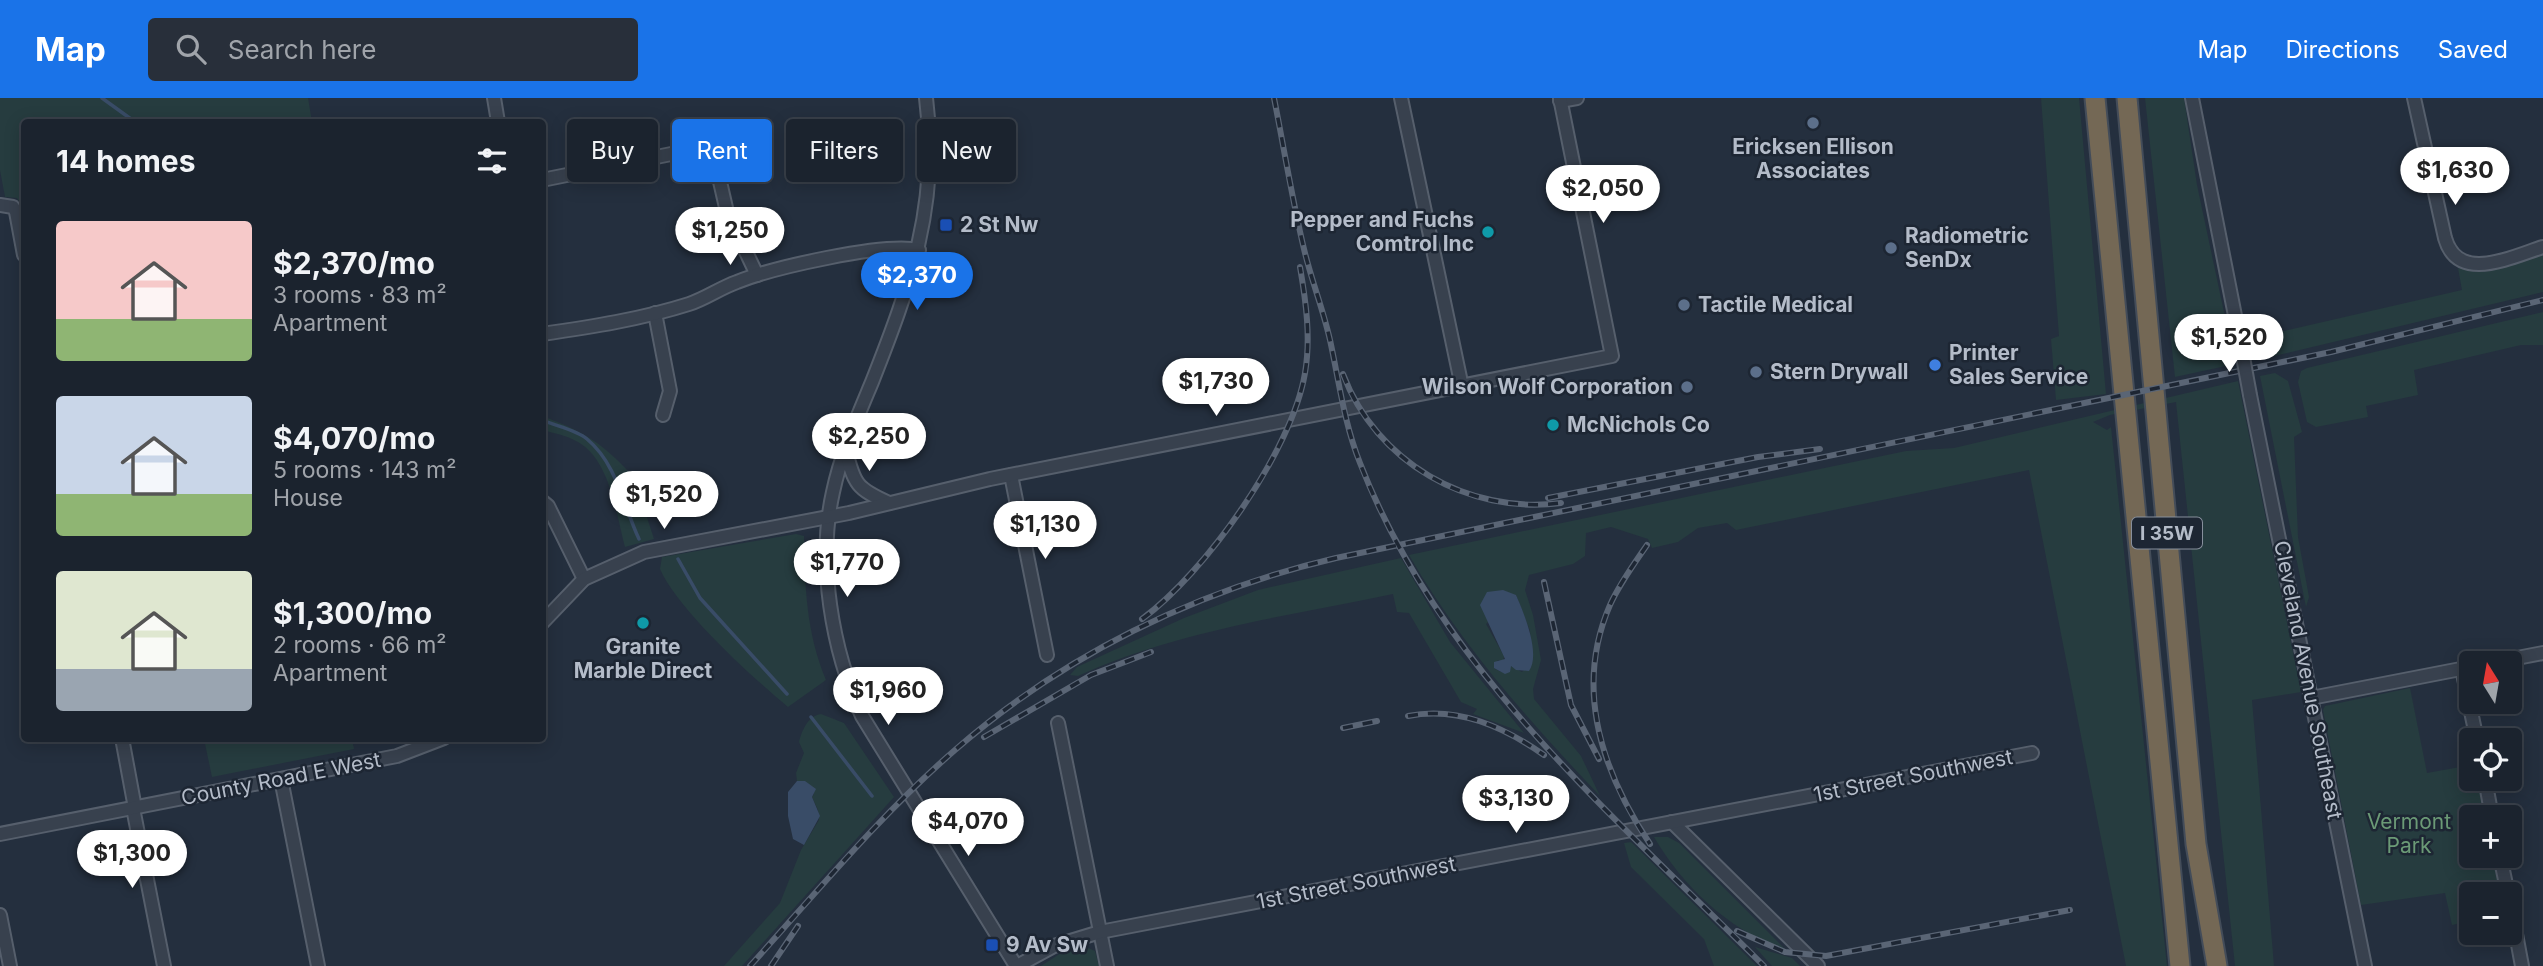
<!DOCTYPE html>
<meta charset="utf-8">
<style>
body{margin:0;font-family:Inter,sans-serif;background:#282f3a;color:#f1f3f6;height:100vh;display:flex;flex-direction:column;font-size:26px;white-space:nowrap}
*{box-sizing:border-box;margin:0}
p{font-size:23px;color:#a0a4aa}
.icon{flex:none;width:38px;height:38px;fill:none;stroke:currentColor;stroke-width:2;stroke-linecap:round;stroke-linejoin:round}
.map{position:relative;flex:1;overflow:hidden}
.side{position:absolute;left:21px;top:21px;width:525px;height:623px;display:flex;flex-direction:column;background:#1b232e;border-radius:7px;box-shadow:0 4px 18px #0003,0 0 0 2px #39404a}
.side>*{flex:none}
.top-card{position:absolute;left:567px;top:21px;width:665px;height:63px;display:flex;gap:14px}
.needle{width:46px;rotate:349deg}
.tools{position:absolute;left:2459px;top:553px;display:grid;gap:14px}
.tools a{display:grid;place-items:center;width:63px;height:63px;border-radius:7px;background:#1b232e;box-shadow:0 4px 18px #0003,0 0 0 2px #39404a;font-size:35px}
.price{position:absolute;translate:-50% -60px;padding:0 16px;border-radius:24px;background:#fff;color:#222;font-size:23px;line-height:46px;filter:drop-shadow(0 2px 4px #0008)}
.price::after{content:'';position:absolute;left:50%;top:42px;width:21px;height:16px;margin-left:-10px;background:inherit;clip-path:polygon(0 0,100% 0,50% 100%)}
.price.on{background:#1a73e8;color:#fff}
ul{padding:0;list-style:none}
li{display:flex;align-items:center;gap:21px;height:175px;padding:0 35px}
li span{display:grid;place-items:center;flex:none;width:196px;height:140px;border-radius:7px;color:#555}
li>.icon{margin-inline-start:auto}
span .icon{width:84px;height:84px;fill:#fffc;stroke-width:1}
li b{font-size:30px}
h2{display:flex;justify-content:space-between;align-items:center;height:84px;padding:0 35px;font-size:30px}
.tag{padding:0 24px;border-radius:7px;background:#1b232e;box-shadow:0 4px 18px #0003,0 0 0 2px #39404a;font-size:24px;line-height:63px}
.tag.on{background:#1a73e8;color:#fff}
header{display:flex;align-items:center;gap:42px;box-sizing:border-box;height:98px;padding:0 35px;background:#1a73e8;color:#fff}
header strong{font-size:33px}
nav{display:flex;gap:38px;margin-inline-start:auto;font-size:24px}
.search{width:490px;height:63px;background:#282f3a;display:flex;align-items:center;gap:18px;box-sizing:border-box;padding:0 24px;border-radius:7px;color:#a0a4aa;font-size:26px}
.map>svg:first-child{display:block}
.green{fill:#263c3f;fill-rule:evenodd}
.water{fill:#394c67}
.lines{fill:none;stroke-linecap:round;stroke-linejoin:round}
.stream{stroke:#394c67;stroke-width:3.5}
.minor-casing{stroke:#565f6c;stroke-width:16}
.highway-casing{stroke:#434c59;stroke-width:23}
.minor{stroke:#38414e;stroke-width:12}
.highway{stroke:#746855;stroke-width:19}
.rail-casing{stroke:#5a6575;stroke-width:6}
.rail{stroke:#1d2633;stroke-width:3.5;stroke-dasharray:10;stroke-linecap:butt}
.minor-bridge-casing{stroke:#565f6c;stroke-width:16;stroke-linecap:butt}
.minor-bridge{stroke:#38414e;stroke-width:12}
.service-dot{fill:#5c6f8a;stroke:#1d2633;stroke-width:2.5}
.transit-dot{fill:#1a4fb4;stroke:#1d2633;stroke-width:2.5}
.culture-dot{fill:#0f9aa8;stroke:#1d2633;stroke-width:2.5}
.shop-dot{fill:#3f7fe0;stroke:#1d2633;stroke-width:2.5}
.labels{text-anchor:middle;stroke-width:5;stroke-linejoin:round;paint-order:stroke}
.shield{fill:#1d2633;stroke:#878f9c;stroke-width:2}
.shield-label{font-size:19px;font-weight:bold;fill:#b4bcc9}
.poi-label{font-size:21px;font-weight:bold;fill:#b4bcc9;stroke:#1d2633;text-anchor:start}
.street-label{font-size:21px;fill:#b4bcc9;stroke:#1d2633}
.park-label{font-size:21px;fill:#6b9a76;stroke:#1d2633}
</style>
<header>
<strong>Map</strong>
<div class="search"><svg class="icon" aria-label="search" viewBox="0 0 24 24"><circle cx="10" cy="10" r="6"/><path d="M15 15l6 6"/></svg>Search here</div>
<nav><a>Map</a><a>Directions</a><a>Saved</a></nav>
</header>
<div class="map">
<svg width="2543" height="868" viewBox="0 0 2543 868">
<rect width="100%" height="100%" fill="#242f3e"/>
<g class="green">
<polygon points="0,0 308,0 312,24 24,24 23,110 17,100 5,99 0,72"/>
<polygon points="2041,0 2079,0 2106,296 2056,302 2051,241 2059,238"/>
<polygon points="2145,0 2184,0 2197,87 2235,266 2175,279"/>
<path d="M2543,155V194L2258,262L2253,240L2462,192L2458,170C2486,180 2516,164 2543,155Z"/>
<polygon points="2543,214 2543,247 2521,247 2414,272 2418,297 2366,308 2368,319 2316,329 2307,324 2298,284 2301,273 2307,270"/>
<polygon points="2275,275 2288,283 2302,334 2294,339 2298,439 2309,499 2306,509 2260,278"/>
<path d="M2238,283L2301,594L2252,602L2274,868H2235L2176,304L2110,317L2093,324L2107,332L2111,329L2167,868H2126L2029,372L1736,432L1727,425L1698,430L1678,444L1652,450L1648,441L1611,429L1586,435L1585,458L1573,466L1529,477L1525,492L1533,517L1541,562L1533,591L1534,601L1581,658L1600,698C1529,623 1461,547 1409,457L1906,353L1954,350ZM1516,497L1530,533L1532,564L1522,574L1511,568L1501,574L1494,570L1498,562L1503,564L1504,558L1486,526Z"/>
<path d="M542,318C580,332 600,343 628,373H632L654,441L625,449C616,416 610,358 574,342C565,337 553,335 543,332Z"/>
<path d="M796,436L804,438C805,489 806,534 826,582L788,609C752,579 678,512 660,471L662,459Z"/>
<path d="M1401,460L1450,544L1524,635L1473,616L1477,611L1461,604L1409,515L1397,514L1393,496C1288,518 1176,533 1078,578L1070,577L1077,569L1184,520L1258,492Z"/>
<polygon points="2410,590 2427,675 2471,667 2471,681 2477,681 2484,719 2471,719 2471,758 2492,758 2500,796 2471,796 2471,823 2452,827 2445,795 2361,807 2323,612 2325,608"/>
<path d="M821,616L844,625L894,699L742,868H724L780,805L801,752L819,722L818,712L812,699L814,696L805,683H797L796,675L804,655L799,644C802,632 808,618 821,616Z"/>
<polygon points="204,641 352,641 354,651 212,679"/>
<path d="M1654,739H1668L1679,745L1786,852C1731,834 1683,789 1654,739Z"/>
<polygon points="1631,744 1757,868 1714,868 1704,841 1631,769 1624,745"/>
<polygon points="1086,849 1095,853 1099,868 1041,868 1061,855"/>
<polygon points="1755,849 1792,860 1800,868 1772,868"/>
</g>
<g class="water">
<path d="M1503,492L1516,497C1524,515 1541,556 1529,573L1516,572L1511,568L1510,574L1505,576L1494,570V564L1505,561L1480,507L1487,494Z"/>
<polygon points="797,683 805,683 816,691 812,699 820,718 804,747 793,741 788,718 788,694"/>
</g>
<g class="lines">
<g class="stream">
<polyline points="102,0 131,21 145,24"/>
<path d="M542,322C556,328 577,332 587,341C617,366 623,407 639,441"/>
<polyline points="678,461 700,500 787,596"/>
<polyline points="811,619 872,698"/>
</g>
<defs>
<g id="minor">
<polyline points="494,0 498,24"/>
<path d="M926,0C940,105 910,188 872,284C857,320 841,356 833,394C817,465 832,552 862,618L1016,868"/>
<polyline points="1401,0 1462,289"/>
<polyline points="2192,0 2241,248"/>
<path d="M2414,0L2445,140C2458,186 2511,159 2543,149"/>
<polyline points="1560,3 1577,0"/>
<polyline points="542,82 696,51 706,52 715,62 727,114 757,177"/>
<polyline points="0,107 13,109 16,114 24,157"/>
<polyline points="655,215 670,293 663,317"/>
<path d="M542,236C591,229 642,221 689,206C705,201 720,190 737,184C772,170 884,144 919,152"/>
<polyline points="2250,297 2365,868"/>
<path d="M846,353C854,386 857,391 889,405"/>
<polyline points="1011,377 1047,557"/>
<polyline points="542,403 548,408 584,481"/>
<polyline points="542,525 584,481 644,454 849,415 990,381 1612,258 1560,0"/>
<polyline points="2491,565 2543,555"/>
<polyline points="2462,571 2477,642"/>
<polyline points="2311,600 2471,569"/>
<polyline points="1058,625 1107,868"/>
<polyline points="122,640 135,710"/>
<polyline points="281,681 318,868"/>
<polyline points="2485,681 2492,719"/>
<polyline points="133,710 164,868"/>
<polyline points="1672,724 1818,868"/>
<polyline points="0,736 397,658 444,640"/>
<polyline points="2500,758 2508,796"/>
<polyline points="2510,804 2522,868"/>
<polyline points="0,817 10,868"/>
<polyline points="1017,868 1054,848 1100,834 2032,655"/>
</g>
<g id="highway">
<polyline points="2095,0 2180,868"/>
<polyline points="2127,0 2196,746 2217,868"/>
</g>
</defs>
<use href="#minor" class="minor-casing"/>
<use href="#highway" class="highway-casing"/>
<use href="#minor" class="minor"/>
<use href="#highway" class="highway"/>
<defs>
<g id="rail">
<path d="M1274,0C1284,50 1292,101 1304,151C1311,181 1323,211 1330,242C1339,283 1344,325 1360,365C1440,571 1612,716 1764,868"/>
<path d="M1343,276C1376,364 1468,417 1561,405"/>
<polyline points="1548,400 1758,359 1820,351"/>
<path d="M1647,447C1634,466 1620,485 1610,507C1574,590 1602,674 1650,746"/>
<polyline points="1544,484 1571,607 1599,661"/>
<path d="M1142,521C1205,475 1292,353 1305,275C1311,240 1306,204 1300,169"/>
<path d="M1408,618C1458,608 1504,629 1544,657"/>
<polyline points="1343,630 1377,623"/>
<polyline points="984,639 1091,577 1151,554"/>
<polyline points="1737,833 1785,854 1826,858 2070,812"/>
<path d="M750,868C816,795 880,717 955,652C1064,557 1195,493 1336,460L2331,254L2543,202"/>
<polyline points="771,868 798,828"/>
</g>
</defs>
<use href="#rail" class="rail-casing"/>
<use href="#rail" class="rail"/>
<defs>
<polyline id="minor-bridge" points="2241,248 2250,297"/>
</defs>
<use href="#minor-bridge" class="minor-bridge-casing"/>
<use href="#minor-bridge" class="minor-bridge"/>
</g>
<g class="service-dot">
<circle cx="1813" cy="25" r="7"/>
<circle cx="1891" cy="150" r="7"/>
<circle cx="1684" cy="207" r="7"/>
<circle cx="1756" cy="274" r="7"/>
<circle cx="1687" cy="289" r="7"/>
</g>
<g class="transit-dot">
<rect x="939" y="120" width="14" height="14" rx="3.5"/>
<rect x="985" y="840" width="14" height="14" rx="3.5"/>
</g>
<g class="culture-dot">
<circle cx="1488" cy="134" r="7"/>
<circle cx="1553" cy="327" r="7"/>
<circle cx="643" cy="525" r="7"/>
</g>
<circle class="shop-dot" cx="1935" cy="267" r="7"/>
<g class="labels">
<rect class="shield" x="2132" y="419.5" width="70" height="31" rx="5"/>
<g class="shield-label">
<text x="2167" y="442">I 35W</text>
</g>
<g class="poi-label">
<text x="1813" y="56" text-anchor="middle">Ericksen Ellison<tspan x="1813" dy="24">Associates</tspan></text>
<text x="1474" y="129" text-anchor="end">Pepper and Fuchs<tspan x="1474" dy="24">Comtrol Inc</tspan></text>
<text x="960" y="134">2 St Nw</text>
<text x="1905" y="145">Radiometric<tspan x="1905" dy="24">SenDx</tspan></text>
<text x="1698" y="214">Tactile Medical</text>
<text x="1949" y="262">Printer<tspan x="1949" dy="24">Sales Service</tspan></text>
<text x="1770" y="281">Stern Drywall</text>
<text x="1673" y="296" text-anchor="end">Wilson Wolf Corporation</text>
<text x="1567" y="334">McNichols Co</text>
<text x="643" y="556" text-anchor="middle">Granite<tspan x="643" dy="24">Marble Direct</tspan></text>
<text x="1006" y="854">9 Av Sw</text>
</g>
<g class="street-label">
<text transform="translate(2308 582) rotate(79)" y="7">Cleveland Avenue Southeast</text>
<text transform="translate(1913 678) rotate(-11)" y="7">1st Street Southwest</text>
<text transform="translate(281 681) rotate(-11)" y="7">County Road E West</text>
<text transform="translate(1356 785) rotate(-11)" y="7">1st Street Southwest</text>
</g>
<g class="park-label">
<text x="2409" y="731">Vermont<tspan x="2409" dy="24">Park</tspan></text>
</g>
</g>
</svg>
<div class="tools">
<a><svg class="needle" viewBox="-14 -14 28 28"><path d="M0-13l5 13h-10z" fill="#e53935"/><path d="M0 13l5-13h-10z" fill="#a0a4aa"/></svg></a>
<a><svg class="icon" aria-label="locate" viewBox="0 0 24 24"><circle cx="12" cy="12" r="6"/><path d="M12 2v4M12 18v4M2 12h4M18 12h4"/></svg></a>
<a>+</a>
<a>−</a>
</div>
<b class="price" style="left:2455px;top:109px">$1,630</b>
<b class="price" style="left:1603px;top:127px">$2,050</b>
<b class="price" style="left:730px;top:169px">$1,250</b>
<b class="price on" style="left:917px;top:214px">$2,370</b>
<b class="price" style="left:2229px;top:276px">$1,520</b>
<b class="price" style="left:1216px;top:320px">$1,730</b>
<b class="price" style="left:869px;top:375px">$2,250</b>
<b class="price" style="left:664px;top:433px">$1,520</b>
<b class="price" style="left:1045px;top:463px">$1,130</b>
<b class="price" style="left:847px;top:501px">$1,770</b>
<b class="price" style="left:888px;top:629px">$1,960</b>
<b class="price" style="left:1516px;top:737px">$3,130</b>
<b class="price" style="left:968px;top:760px">$4,070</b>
<b class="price" style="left:132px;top:792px">$1,300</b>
<div class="top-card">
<a class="tag">Buy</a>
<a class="tag on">Rent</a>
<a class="tag">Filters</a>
<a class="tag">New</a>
</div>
<section class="side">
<h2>14 homes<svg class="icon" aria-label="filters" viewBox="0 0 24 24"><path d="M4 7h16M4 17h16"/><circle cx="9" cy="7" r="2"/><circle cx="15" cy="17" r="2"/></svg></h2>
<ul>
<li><span style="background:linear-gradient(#f6c9c9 70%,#8fb573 0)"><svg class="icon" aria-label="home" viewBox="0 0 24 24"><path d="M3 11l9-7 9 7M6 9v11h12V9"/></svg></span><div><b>$2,370/mo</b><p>3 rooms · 83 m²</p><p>Apartment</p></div></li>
<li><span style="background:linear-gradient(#c9d6e8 70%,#8fb573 0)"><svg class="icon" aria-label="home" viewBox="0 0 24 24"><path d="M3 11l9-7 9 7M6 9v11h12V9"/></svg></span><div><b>$4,070/mo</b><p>5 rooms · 143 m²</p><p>House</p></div></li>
<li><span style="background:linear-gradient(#dfe7d0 70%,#9aa5b1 0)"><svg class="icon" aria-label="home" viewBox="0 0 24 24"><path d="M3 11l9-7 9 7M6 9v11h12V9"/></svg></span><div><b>$1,300/mo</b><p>2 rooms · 66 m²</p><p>Apartment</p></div></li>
</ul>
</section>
</div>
